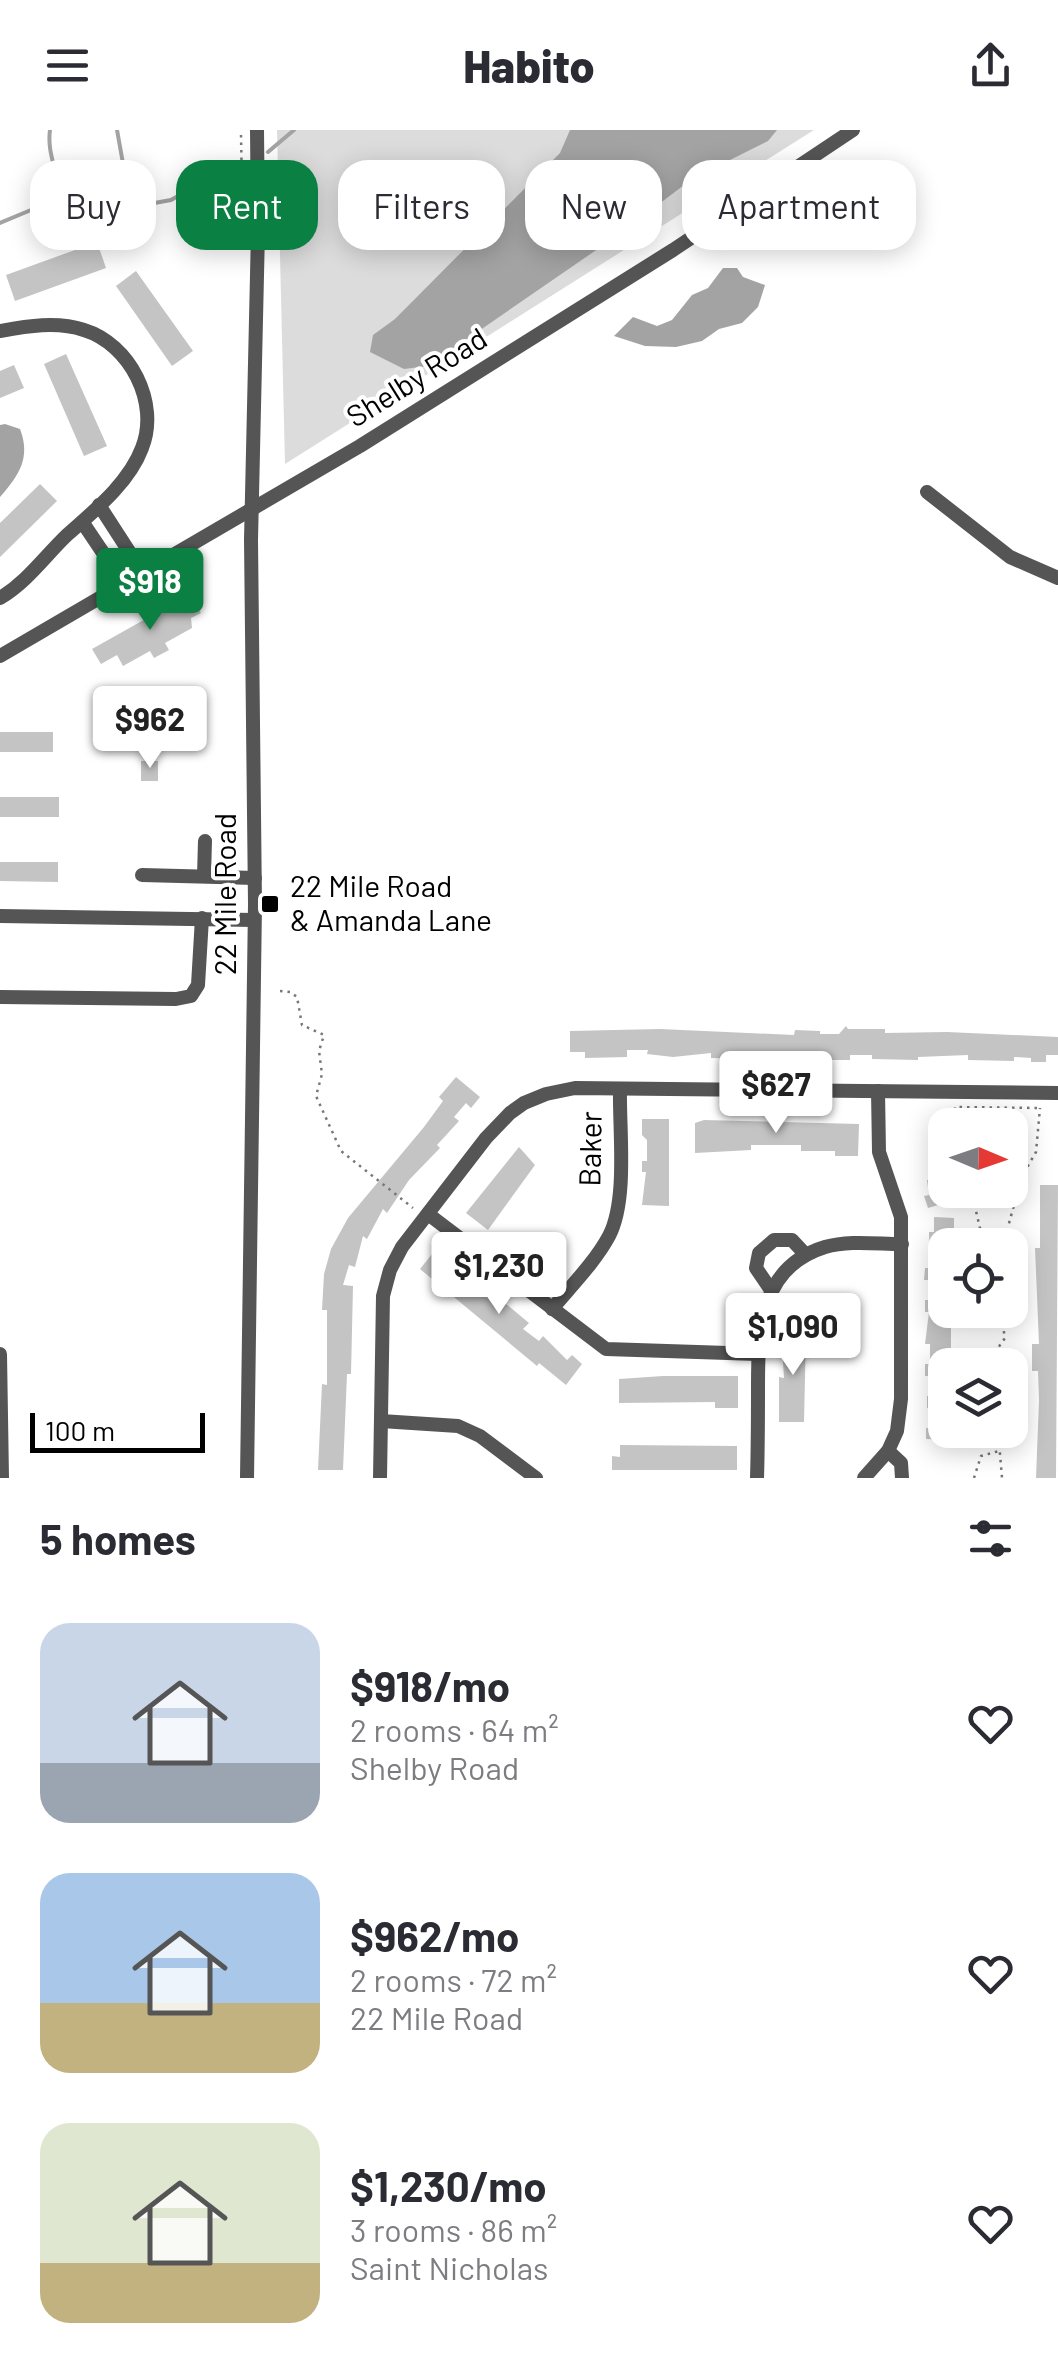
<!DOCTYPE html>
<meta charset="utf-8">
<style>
body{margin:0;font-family:Barlow,sans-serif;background:#f7f7f7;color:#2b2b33;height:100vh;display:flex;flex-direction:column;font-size:38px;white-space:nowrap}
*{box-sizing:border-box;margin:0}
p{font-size:32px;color:#7c7c81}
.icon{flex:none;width:55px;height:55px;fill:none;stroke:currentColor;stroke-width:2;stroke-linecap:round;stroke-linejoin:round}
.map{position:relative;height:1348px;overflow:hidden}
.panel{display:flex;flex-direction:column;background:#fff;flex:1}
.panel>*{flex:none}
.hud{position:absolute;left:30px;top:30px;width:1000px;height:90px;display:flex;gap:20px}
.needle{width:65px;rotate:92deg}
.controls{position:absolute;left:928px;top:978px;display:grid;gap:20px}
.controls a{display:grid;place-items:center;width:100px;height:100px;border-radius:20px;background:#fff;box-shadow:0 5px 25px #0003;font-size:50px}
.scale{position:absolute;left:30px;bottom:25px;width:175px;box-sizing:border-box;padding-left:10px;border:5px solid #000;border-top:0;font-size:28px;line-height:35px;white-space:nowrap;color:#000;-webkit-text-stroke:8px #fff;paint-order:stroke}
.price{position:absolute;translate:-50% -85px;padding:0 22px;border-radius:10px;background:#fff;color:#222;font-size:32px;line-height:65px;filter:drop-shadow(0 2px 5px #0008)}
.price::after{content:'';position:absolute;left:50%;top:60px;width:30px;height:22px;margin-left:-15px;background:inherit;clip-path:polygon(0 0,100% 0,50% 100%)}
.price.selected{background:#0b8043;color:#fff}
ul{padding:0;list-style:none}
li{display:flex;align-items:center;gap:30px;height:250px;padding:0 40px}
li span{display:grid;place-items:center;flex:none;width:280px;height:200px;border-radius:30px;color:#555}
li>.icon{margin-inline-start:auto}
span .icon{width:120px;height:120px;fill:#fffc;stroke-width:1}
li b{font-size:42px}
h2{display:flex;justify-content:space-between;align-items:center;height:120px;padding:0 40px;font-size:42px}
.chip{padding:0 35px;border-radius:30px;background:#fff;box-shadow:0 5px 25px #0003;font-size:35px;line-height:90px}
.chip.selected{background:#0b8043;color:#fff}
header{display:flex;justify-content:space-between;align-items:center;height:130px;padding:0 40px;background:#fff;font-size:45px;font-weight:800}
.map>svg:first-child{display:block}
.green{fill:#dcdcdc}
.water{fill:#a3a3a3}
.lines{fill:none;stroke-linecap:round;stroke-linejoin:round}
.stream{stroke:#a3a3a3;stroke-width:4}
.building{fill:#c4c4c4}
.path{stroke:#777;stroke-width:2.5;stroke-dasharray:2.5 5;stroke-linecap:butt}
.minor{stroke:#555;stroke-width:14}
.poi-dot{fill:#000;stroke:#fff;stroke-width:4}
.labels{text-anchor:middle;stroke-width:8;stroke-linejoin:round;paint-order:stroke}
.street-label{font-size:30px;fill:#000;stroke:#fff}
.poi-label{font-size:30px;fill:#000;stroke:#fff;text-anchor:start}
</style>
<header><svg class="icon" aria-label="menu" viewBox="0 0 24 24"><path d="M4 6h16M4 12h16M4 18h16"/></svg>Habito<svg class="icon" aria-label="share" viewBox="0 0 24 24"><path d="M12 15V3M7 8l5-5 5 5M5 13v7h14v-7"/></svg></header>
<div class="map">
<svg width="1058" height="1348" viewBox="0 0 1058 1348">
<rect width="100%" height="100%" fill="#fff"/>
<polygon class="green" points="277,0 814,0 285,334"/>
<g class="water">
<polygon points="570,0 777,0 768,11 692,49 618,105 428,236 404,239 370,222 373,205 395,189 560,23"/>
<polygon points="723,138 737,138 743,147 765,155 758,177 742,193 719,199 702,211 676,217 645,216 614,206 633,187 657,196 672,190 692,165 708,158"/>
<path d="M5,294L20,299C31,328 19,345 0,367V295Z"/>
</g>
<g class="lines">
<g class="stream">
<polyline points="117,0 129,67 138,76 171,70 233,35"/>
<polyline points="268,22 294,0"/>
<path d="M0,93L31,80L59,59C56,38 47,21 50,0"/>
</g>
</g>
<g class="building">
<polygon points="77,70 121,77 119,91 75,84"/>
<polygon points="97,112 106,138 15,171 6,145"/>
<polygon points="136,141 193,221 172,236 116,156"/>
<polygon points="66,224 107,316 84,326 44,234"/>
<polygon points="14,235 24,258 0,268 0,241"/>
<polygon points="40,354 57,371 0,427 0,393"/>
<polygon points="190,464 201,483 191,488 192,498 165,513 169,520 154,528 150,521 123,536 117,525 101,534 92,519"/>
<polygon points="120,596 132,596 132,613 105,613 105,599 120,599"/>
<rect x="0" y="602" width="53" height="20"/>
<rect x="141" y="631" width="17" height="20"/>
<rect x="0" y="667" width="59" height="20"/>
<polygon points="0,732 58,732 58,752 0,751"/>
<polygon points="846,896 848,899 885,899 885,903 947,902 1058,907 1058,925 1046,925 1046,932 1031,932 1031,928 1014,927 1014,931 968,930 968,925 918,927 918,930 872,929 872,925 850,925 850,930 837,930 711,928 711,923 673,927 647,924 648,920 627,920 627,927 585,928 585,922 570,922 570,901 660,899 794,905 795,900 820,901 820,904 839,904"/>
<polygon points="456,947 480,967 471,978 466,973 454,987 459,991 437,1015 440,1018 409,1050 387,1083 383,1079 367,1109 363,1106 355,1137 349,1135 343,1155 353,1156 351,1244 347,1244 343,1340 318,1340 322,1254 327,1255 327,1180 322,1180 324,1144 331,1119 348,1088 424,997 443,971 439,967"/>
<polygon points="642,989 669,989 669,1076 642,1075 646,1042 642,1042 642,1031 647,1031 647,1010 642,1005"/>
<polygon points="704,990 859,994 858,1026 835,1026 835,1021 801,1021 801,1015 751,1015 751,1020 695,1023 695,993"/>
<polygon points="519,1017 535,1035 488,1100 466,1083"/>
<polygon points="945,1045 945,1060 949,1060 952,1071 928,1078 924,1066 929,1065 927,1050"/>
<polygon points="1040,1055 1058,1055 1056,1348 1036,1348 1039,1270 1038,1241 1032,1241 1032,1214 1039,1214 1035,1118 1040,1118"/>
<polygon points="934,1087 954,1088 954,1115 945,1114 945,1180 950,1180 951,1192 951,1235 945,1235 945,1300 951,1300 951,1310 926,1309 926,1298 931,1298 932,1278 927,1278 927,1266 932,1266 932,1246 925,1246 925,1234 930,1234 930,1214 925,1214 929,1182 925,1182 925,1170 930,1170 931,1150 924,1150 925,1138 930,1138 929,1102 934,1102"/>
<polygon points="436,1119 477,1152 474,1156 490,1169 494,1164 529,1193 523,1199 539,1211 543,1206 567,1230 572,1225 582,1234 566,1255 539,1233 537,1236 420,1139"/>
<polygon points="781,1201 806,1202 804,1292 779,1292 779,1247 784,1248"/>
<polygon points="663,1246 738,1246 738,1278 715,1278 715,1272 619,1273 619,1249"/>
<polygon points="620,1315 737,1316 737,1340 612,1340 612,1326 620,1327"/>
</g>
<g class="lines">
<g class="path">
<polyline points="241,5 242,57"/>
<polyline points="280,861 290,862 297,867 302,895 324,905 319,921 322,944 316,966 341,1021 413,1078"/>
<polyline points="955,995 955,977 1038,978"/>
<polyline points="971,1060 984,1115"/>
<polyline points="1003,1115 1022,1046 1036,1022 1040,978"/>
<polyline points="986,1235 1005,1208 1000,1180"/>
<polyline points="998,1300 1002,1348"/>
<polyline points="974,1348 981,1326 999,1321"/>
</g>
<g class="minor">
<path d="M0,201C27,196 57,191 84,200C130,214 160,273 142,318C129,353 94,381 67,405C45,426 27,452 0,468"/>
<polyline points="927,362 1010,427 1058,448"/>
<polyline points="99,375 143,443"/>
<polyline points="83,393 124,454"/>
<polyline points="0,526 360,316 673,120 853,0"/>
<polyline points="142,745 255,748"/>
<polyline points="204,746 205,711"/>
<polyline points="0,786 254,790"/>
<polyline points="0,867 176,869 191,866 198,855 202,788"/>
<polyline points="428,1084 606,1219 758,1224"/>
<polyline points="771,1160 756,1138 759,1123 774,1110 792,1110 806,1125"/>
<path d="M552,1179C571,1156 595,1132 609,1106C628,1070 619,1000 620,959"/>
<polyline points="0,1224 2,1348"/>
<polyline points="381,1291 458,1296 480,1306 536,1348"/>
<polyline points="888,1321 901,1333 902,1348"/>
<polyline points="247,1348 255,774 251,410 258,101 257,0"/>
<polyline points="380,1348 383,1166 390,1140 402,1117 486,1008 510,983 524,973 546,964 575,958 1058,963"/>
<path d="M757,1348C758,1317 758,1287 758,1256C758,1199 760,1137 825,1117C849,1110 877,1114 902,1114"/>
<polyline points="864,1348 888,1321 897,1301 901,1269 901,1087 879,1022 878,961"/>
</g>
</g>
<rect class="poi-dot" x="260" y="764" width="20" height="20" rx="5"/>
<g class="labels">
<g class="street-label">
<text transform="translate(417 248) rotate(-32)" y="10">Shelby Road</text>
<text transform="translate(226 764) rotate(-90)" y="10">22 Mile Road</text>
<text transform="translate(591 1019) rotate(-89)" y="10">Baker</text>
</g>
<g class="poi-label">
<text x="290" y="767">22 Mile Road<tspan x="290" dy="34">&amp; Amanda Lane</tspan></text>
</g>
</g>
</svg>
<div class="controls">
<a><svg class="needle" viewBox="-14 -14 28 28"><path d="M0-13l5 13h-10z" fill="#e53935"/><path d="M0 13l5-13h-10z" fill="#7c7c81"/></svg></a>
<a><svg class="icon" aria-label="locate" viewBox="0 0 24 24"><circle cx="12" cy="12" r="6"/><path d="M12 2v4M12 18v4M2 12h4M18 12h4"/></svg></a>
<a><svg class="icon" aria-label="layers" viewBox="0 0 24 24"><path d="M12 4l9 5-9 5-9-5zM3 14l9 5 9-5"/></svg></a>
</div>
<div class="scale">100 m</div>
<b class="price selected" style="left:150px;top:503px">$918</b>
<b class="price" style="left:150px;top:641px">$962</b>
<b class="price" style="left:776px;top:1006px">$627</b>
<b class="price" style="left:499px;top:1187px">$1,230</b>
<b class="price" style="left:793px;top:1248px">$1,090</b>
<div class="hud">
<a class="chip">Buy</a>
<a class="chip selected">Rent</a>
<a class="chip">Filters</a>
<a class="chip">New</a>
<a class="chip">Apartment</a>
</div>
</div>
<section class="panel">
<h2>5 homes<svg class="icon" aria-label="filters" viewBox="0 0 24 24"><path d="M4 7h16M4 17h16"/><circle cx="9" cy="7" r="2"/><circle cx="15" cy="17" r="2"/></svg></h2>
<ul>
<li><span style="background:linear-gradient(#c9d6e8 70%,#9aa5b1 0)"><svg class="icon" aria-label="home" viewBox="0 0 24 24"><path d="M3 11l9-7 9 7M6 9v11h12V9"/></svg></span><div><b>$918/mo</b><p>2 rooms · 64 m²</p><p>Shelby Road</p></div><svg class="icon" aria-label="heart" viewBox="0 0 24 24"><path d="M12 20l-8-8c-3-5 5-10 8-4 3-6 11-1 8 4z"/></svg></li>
<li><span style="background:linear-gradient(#a9c7e8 65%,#c2b280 0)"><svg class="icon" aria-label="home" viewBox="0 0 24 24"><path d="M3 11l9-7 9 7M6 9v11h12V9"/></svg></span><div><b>$962/mo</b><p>2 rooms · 72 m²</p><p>22 Mile Road</p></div><svg class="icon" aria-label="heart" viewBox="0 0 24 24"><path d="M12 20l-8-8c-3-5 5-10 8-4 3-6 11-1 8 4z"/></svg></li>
<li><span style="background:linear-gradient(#dfe7d0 70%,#c2b280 0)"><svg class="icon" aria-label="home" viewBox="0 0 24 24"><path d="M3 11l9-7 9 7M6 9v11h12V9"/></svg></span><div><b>$1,230/mo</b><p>3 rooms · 86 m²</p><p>Saint Nicholas</p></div><svg class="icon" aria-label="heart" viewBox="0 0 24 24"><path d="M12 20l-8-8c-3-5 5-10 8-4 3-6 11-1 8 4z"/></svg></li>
</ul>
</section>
